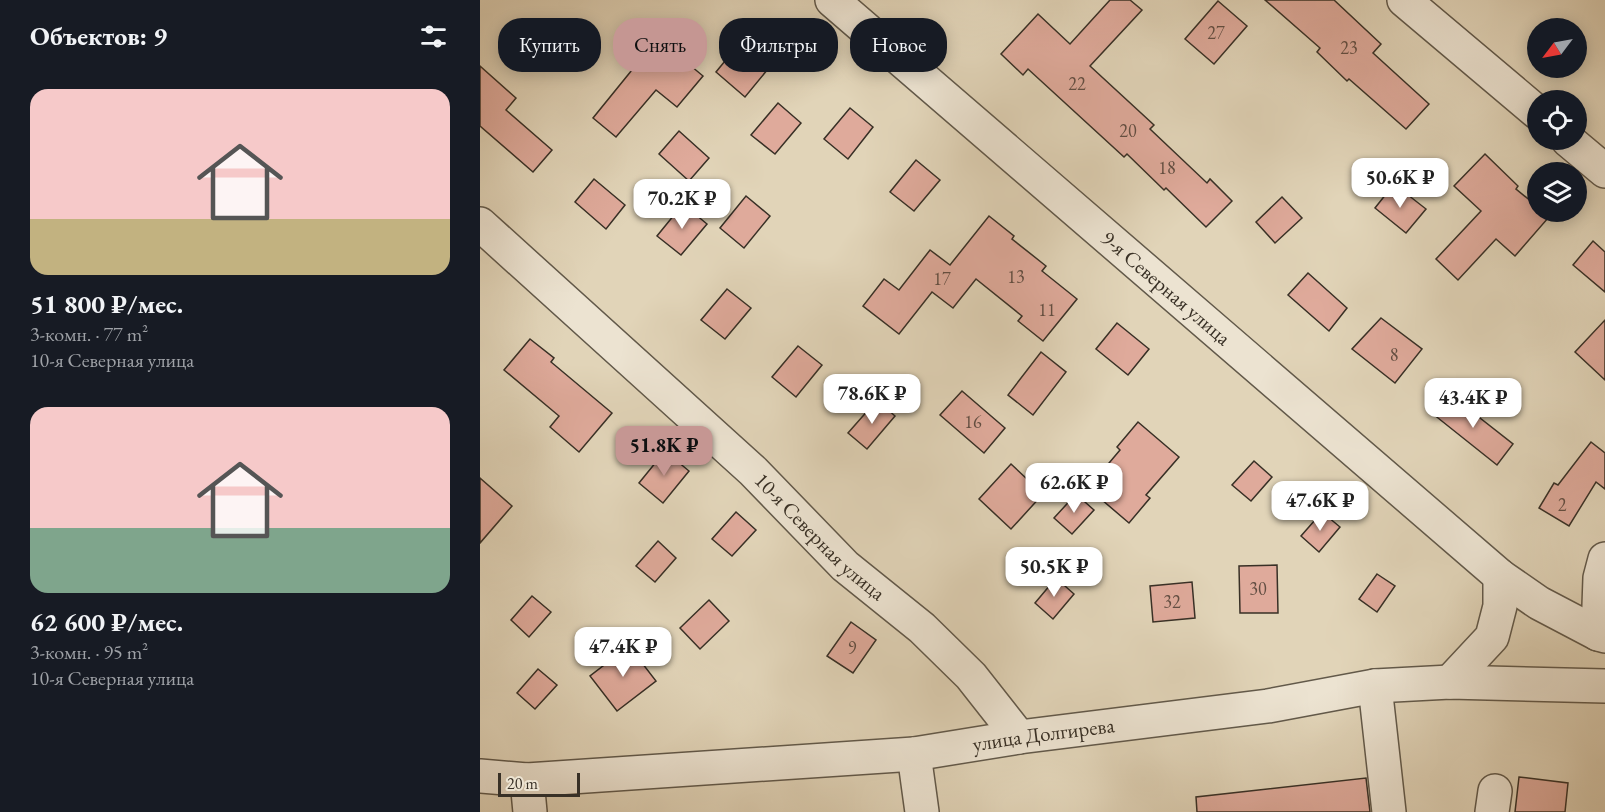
<!DOCTYPE html>
<html lang="ru">
<meta charset="utf-8">
<style>
body{margin:0;font-family:"EB Garamond",serif;background:#242831;color:#f1f3f6;height:100vh;display:flex;flex-direction:column;font-size:22px;white-space:nowrap}
*{box-sizing:border-box;margin:0}
p{font-size:20px;color:#9ea1a6}
.icon{flex:none;width:33px;height:33px;fill:none;stroke:currentColor;stroke-width:2;stroke-linecap:round;stroke-linejoin:round}
.map{position:relative;flex:1;overflow:hidden}
.drawer{display:flex;flex-direction:column;background:#171b24;width:480px}
.drawer>*{flex:none}
.top-card{position:absolute;left:18px;top:18px;width:570px;height:54px;display:flex;gap:12px}
.needle{width:39px;rotate:238deg}
.tools{position:absolute;left:1047px;top:18px;display:grid;gap:12px}
.tools a{display:grid;place-items:center;width:60px;height:60px;border-radius:50%;background:#171b24;box-shadow:0 3px 15px #0003;font-size:30px}
.scale{position:absolute;left:18px;bottom:15px;width:82px;box-sizing:border-box;padding-left:6px;border:3px solid #383026;border-top:0;font-size:16px;line-height:21px;white-space:nowrap;color:#383026;-webkit-text-stroke:4px #ece3d1;paint-order:stroke}
.price{position:absolute;translate:-50% -51px;padding:0 14px;border-radius:12px;background:#fff;color:#222;font-size:20px;line-height:39px;filter:drop-shadow(0 2px 3px #0008)}
.price::after{content:'';position:absolute;left:50%;top:36px;width:18px;height:14px;margin-left:-9px;background:inherit;clip-path:polygon(0 0,100% 0,50% 100%)}
.price.current{background:#c59692;color:#111}
ul{padding:0;list-style:none}
li{display:grid;align-content:center;gap:12px;height:318px;padding:0 30px}
li span{display:grid;place-items:center;height:186px;border-radius:18px;color:#555}
li>.icon{margin-inline-start:auto}
span .icon{width:108px;height:108px;fill:#fffc;stroke-width:1}
li b{font-size:26px}
h2{display:flex;justify-content:space-between;align-items:center;height:72px;padding:0 30px;font-size:26px}
.chip{padding:0 21px;border-radius:24px;background:#171b24;box-shadow:0 3px 15px #0003;font-size:21px;line-height:54px}
.chip.current{background:#c59692;color:#111}
main{display:flex;flex:1;min-height:0}
.map>svg:first-child{display:block}
.building{fill:#dfaa9b;stroke:#383026;stroke-width:1.5}
.lines{fill:none;stroke-linecap:round;stroke-linejoin:round}
.minor-casing{stroke:#62594a;stroke-width:36}
.minor{stroke:#ece3d1;stroke-width:33}
.labels{text-anchor:middle;stroke-width:6;stroke-linejoin:round;paint-order:stroke}
.number-label{font-size:18px;fill:#624e43}
.street-label{font-size:21px;fill:#383026;stroke:#ece3d1}
</style>
<main>
<section class="drawer">
<h2>Объектов: 9<svg class="icon" aria-label="filters" viewBox="0 0 24 24"><path d="M4 7h16M4 17h16"/><circle cx="9" cy="7" r="2"/><circle cx="15" cy="17" r="2"/></svg></h2>
<ul>
<li><span style="background:linear-gradient(#f6c9c9 70%,#c2b280 0)"><svg class="icon" aria-label="home" viewBox="0 0 24 24"><path d="M3 11l9-7 9 7M6 9v11h12V9"/></svg></span><div><b>51 800 ₽/мес.</b><p>3-комн. · 77 m²</p><p>10-я Северная улица</p></div></li>
<li><span style="background:linear-gradient(#f6c9c9 65%,#7fa58c 0)"><svg class="icon" aria-label="home" viewBox="0 0 24 24"><path d="M3 11l9-7 9 7M6 9v11h12V9"/></svg></span><div><b>62 600 ₽/мес.</b><p>3-комн. · 95 m²</p><p>10-я Северная улица</p></div></li>
</ul>
</section>
<div class="map">
<svg width="1125" height="812" viewBox="0 0 1125 812">
<rect width="100%" height="100%" fill="#e1d4b8"/>
<filter id="stains"><feTurbulence type="fractalNoise" baseFrequency=".00333" numOctaves="4"/><feColorMatrix values="0 0 0 0 .2 0 0 0 0 .09 0 0 0 0 .02 0 0 0 .5 -.17"/></filter>
<radialGradient id="worn" r=".72"><stop offset=".6" stop-color="#630" stop-opacity="0"/><stop offset="1" stop-color="#630" stop-opacity=".3"/></radialGradient>
<g class="building">
<polygon points="630,0 650,0 662,10 610,66 674,125 670,129 727,183 730,179 752,201 726,227 686,188 684,190 647,154 644,157 548,69 543,75 521,54 558,14 590,44"/>
<polygon points="785,0 854,0 901,44 893,53 949,104 926,129 869,79 867,81 837,52 840,48"/>
<polygon points="738,1 767,26 734,64 705,39"/>
<polygon points="163,29 196,60 199,56 223,76 197,107 176,90 136,137 113,118 156,65 142,52"/>
<polygon points="268,33 297,58 265,97 236,72"/>
<polygon points="0,66 36,98 26,110 72,150 53,172 0,126"/>
<polygon points="298,103 321,123 295,154 271,135"/>
<polygon points="370,108 393,127 368,159 344,139"/>
<polygon points="199,131 229,158 209,181 179,154"/>
<polygon points="1005,154 1038,186 1036,189 1058,207 1058,212 1062,212 1069,217 1035,256 1016,239 978,280 956,259 1001,211 974,186"/>
<polygon points="436,160 460,180 434,211 410,192"/>
<polygon points="114,179 145,205 126,229 95,202"/>
<polygon points="914,184 946,209 926,233 895,208"/>
<polygon points="266,196 290,216 264,248 240,228"/>
<polygon points="802,197 822,218 795,243 776,222"/>
<polygon points="203,204 227,224 201,255 177,236"/>
<polygon points="509,216 534,236 532,239 566,266 562,271 597,299 563,341 538,321 542,316 496,279 473,308 452,292 419,334 383,306 404,279 419,290 450,250 470,265"/>
<polygon points="1113,241 1125,252 1125,292 1093,265"/>
<polygon points="828,273 867,308 849,331 808,295"/>
<polygon points="247,289 271,308 245,339 221,320"/>
<polygon points="901,318 942,349 915,383 872,349"/>
<polygon points="1125,320 1125,380 1095,352"/>
<polygon points="637,323 669,349 648,375 616,349"/>
<polygon points="50,339 74,358 71,362 132,413 99,452 70,427 79,416 24,370"/>
<polygon points="318,346 342,365 316,397 292,377"/>
<polygon points="561,352 586,372 553,415 528,395"/>
<polygon points="482,391 525,428 504,453 460,415"/>
<polygon points="970,393 987,406 986,407 1033,444 1017,465 953,414"/>
<polygon points="397,400 415,416 387,449 368,433"/>
<polygon points="658,422 699,457 666,495 670,498 649,523 608,488 640,450 637,447"/>
<polygon points="1111,442 1125,453 1125,489 1116,482 1089,526 1059,508 1074,483 1078,485"/>
<polygon points="185,451 209,471 183,503 159,483"/>
<polygon points="774,461 792,477 771,501 752,485"/>
<polygon points="531,464 563,494 531,529 499,499"/>
<polygon points="0,478 32,506 0,543"/>
<polygon points="596,494 614,510 592,534 574,518"/>
<polygon points="256,512 276,530 252,556 232,539"/>
<polygon points="842,512 860,527 839,552 821,536"/>
<polygon points="178,541 196,558 175,582 156,566"/>
<polygon points="797,565 798,613 760,613 759,566"/>
<polygon points="897,574 915,586 897,612 879,599"/>
<polygon points="576,578 594,594 573,619 555,603"/>
<polygon points="712,582 715,618 673,622 670,586"/>
<polygon points="52,596 71,612 49,637 31,620"/>
<polygon points="229,600 249,621 220,649 200,628"/>
<polygon points="371,622 396,640 373,673 347,656"/>
<polygon points="149,646 176,681 137,711 110,676"/>
<polygon points="58,669 77,685 55,709 37,693"/>
<polygon points="1039,777 1088,783 1085,812 1035,812"/>
<polygon points="886,778 890,812 717,812 716,797"/>
</g>
<g class="lines">
<defs>
<g id="minor">
<path id="s1" d="M352,0L1020,576L1059,603L1118,634L1125,636"/>
<polyline points="924,0 1058,113"/>
<polyline points="1088,140 1125,171"/>
<path id="s2" d="M0,224L273,471L365,566L442,628L491,676L539,737"/>
<polyline points="1118,634 1120,578 1125,559"/>
<polyline points="970,682 1012,637 1020,606 1020,576"/>
<polyline points="895,686 909,812"/>
<polyline points="434,754 442,812"/>
<path id="s3" d="M0,776L47,780L434,754L539,737L788,706L895,686L970,682L1125,686"/>
<polyline points="47,780 50,812"/>
<polyline points="1012,812 1015,791"/>
</g>
</defs>
<use href="#minor" class="minor-casing"/>
<use href="#minor" class="minor"/>
</g>
<g class="labels">
<g class="number-label">
<text x="736" y="39">27</text>
<text x="869" y="54">23</text>
<text x="597" y="90">22</text>
<text x="648" y="137">20</text>
<text x="687" y="174">18</text>
<text x="536" y="283">13</text>
<text x="462" y="285">17</text>
<text x="567" y="316">11</text>
<text x="914" y="361">8</text>
<text x="493" y="428">16</text>
<text x="1082" y="511">2</text>
<text x="778" y="595">30</text>
<text x="692" y="608">32</text>
<text x="372" y="654">9</text>
</g>
<g class="street-label">
<text dy="7" stroke="none"><textPath href="#s1" startOffset="441">9-я Северная улица</textPath></text>
<text dy="7" stroke="none"><textPath href="#s2" startOffset="462">10-я Северная улица</textPath></text>
<text dy="7" stroke="none"><textPath href="#s3" startOffset="566">улица Долгирева</textPath></text>
</g>
</g>
<rect width="100%" height="100%" filter="url(#stains)"/>
<rect width="100%" height="100%" fill="url(#worn)"/>
</svg>
<div class="tools">
<a><svg class="needle" viewBox="-14 -14 28 28"><path d="M0-13l5 13h-10z" fill="#e53935"/><path d="M0 13l5-13h-10z" fill="#9ea1a6"/></svg></a>
<a><svg class="icon" aria-label="locate" viewBox="0 0 24 24"><circle cx="12" cy="12" r="6"/><path d="M12 2v4M12 18v4M2 12h4M18 12h4"/></svg></a>
<a><svg class="icon" aria-label="layers" viewBox="0 0 24 24"><path d="M12 4l9 5-9 5-9-5zM3 14l9 5 9-5"/></svg></a>
</div>
<div class="scale">20 m</div>
<b class="price" style="left:920px;top:209px">50.6K ₽</b>
<b class="price" style="left:202px;top:230px">70.2K ₽</b>
<b class="price" style="left:392px;top:425px">78.6K ₽</b>
<b class="price" style="left:993px;top:429px">43.4K ₽</b>
<b class="price current" style="left:184px;top:477px">51.8K ₽</b>
<b class="price" style="left:594px;top:514px">62.6K ₽</b>
<b class="price" style="left:840px;top:532px">47.6K ₽</b>
<b class="price" style="left:574px;top:598px">50.5K ₽</b>
<b class="price" style="left:143px;top:678px">47.4K ₽</b>
<div class="top-card">
<a class="chip">Купить</a>
<a class="chip current">Снять</a>
<a class="chip">Фильтры</a>
<a class="chip">Новое</a>
</div>
</div>
</main>
